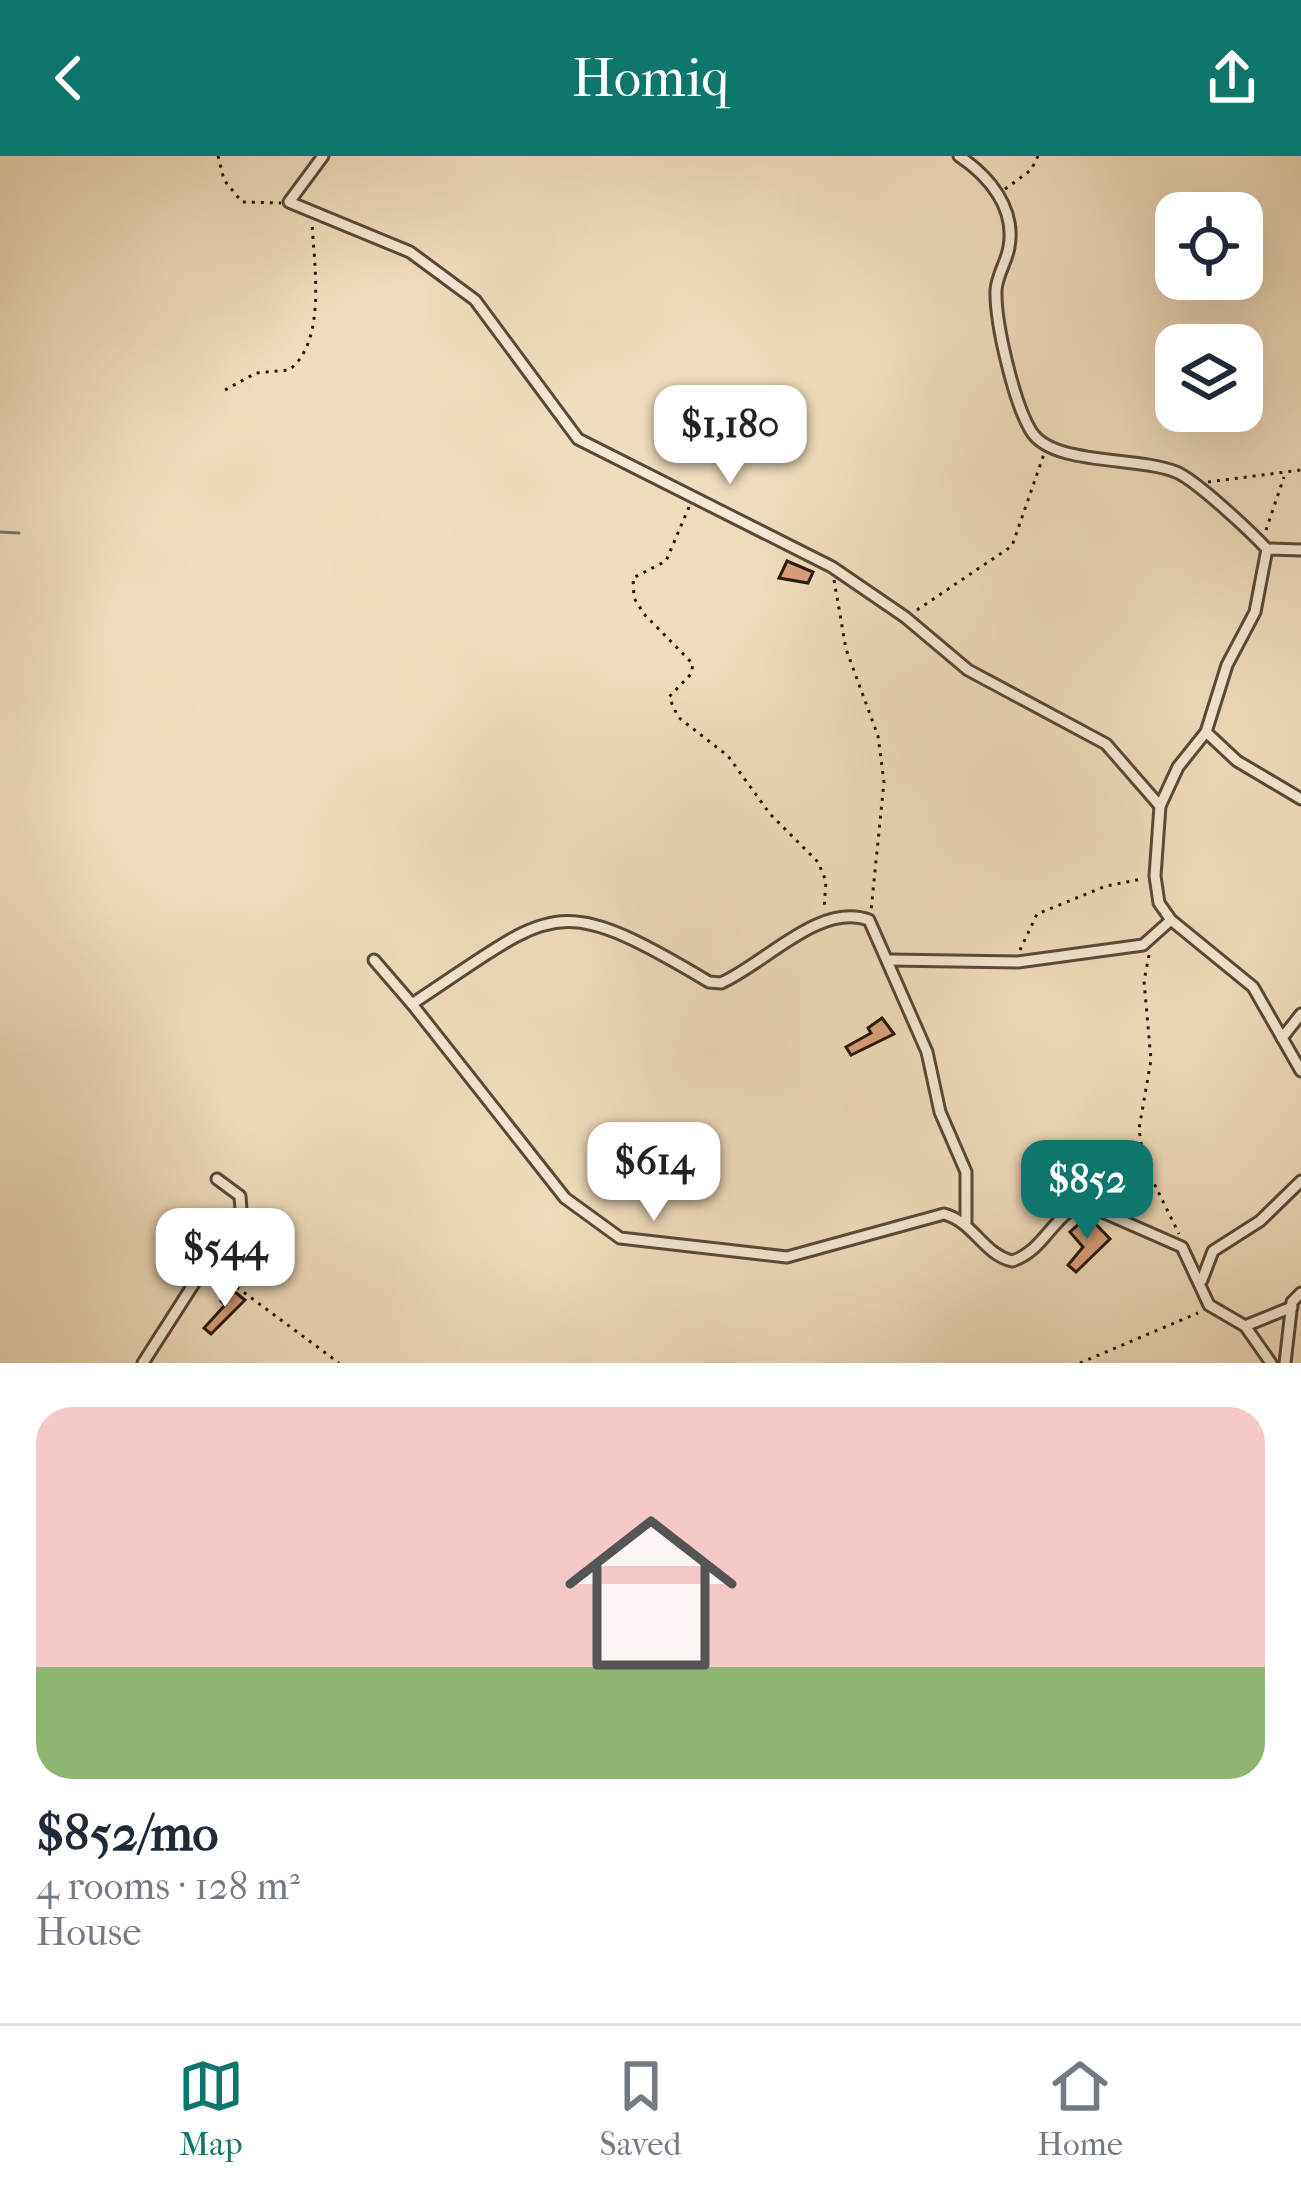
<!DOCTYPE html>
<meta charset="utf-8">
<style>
body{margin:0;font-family:"IM FELL French Canon",serif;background:#f2f2f3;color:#1f2937;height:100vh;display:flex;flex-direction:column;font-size:45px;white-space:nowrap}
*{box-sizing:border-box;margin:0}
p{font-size:39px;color:#747a83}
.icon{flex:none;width:66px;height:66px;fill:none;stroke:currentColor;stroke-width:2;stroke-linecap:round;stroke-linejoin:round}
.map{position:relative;height:1207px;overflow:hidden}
.drawer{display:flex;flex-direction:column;background:#fff;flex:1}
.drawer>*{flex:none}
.tools{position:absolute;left:1155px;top:36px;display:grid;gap:24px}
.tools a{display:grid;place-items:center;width:108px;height:108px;border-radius:24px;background:#fff;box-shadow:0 12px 48px #0002;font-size:60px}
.price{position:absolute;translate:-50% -102px;padding:0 27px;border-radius:24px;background:#fff;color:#222;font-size:39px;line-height:78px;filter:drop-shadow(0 3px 6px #0008)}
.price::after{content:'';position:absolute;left:50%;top:72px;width:36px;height:27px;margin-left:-18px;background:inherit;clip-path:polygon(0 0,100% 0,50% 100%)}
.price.on{background:#0f766e;color:#fff}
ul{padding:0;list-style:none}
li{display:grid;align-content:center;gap:24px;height:636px;padding:0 36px}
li+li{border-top:3px solid #e0e1e3}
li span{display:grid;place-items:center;height:372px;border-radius:36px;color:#555}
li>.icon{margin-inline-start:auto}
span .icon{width:216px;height:216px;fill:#fffc;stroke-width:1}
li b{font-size:51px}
header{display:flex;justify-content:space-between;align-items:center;height:156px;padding:0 36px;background:#0f766e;color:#fff;font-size:54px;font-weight:600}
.dock{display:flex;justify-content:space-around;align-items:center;height:168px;border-top:3px solid #e0e1e3;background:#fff;font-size:33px;color:#747a83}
.dock a{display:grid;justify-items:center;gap:6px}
.dock .on{color:#0f766e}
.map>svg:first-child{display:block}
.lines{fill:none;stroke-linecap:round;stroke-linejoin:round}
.stream{stroke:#6c7a73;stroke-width:3}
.building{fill:#dba27c;stroke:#26180f;stroke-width:3}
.minor-casing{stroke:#59493a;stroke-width:15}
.path{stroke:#26180f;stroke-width:3;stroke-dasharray:3 6;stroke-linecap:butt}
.minor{stroke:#f6e9d4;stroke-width:9}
</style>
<header><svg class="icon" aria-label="back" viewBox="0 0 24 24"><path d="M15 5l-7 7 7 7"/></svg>Homiq<svg class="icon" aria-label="share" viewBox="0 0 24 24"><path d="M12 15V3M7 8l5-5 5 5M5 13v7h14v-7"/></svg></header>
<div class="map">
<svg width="1301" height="1207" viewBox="0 0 1301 1207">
<rect width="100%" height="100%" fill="#f1ddbd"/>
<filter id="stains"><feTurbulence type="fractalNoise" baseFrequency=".00167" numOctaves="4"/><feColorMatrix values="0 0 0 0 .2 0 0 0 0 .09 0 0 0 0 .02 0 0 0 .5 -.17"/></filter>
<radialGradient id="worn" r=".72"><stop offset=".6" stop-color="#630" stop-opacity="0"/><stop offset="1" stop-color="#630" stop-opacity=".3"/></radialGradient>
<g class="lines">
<polyline class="stream" points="0,376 19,377"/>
</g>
<g class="building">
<polygon points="787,405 813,416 808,427 779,422"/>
<polygon points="882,862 894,878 851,899 846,891 871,877 868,872"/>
<polygon points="1088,1060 1110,1083 1076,1116 1068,1109 1083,1091 1070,1076"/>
<polygon points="231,1133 245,1144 211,1178 204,1172 225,1149 221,1145"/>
</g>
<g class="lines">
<defs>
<g id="minor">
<polyline points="323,0 289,46 410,96 475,144 578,283 832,411 905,461 968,514 1106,588 1160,650"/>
<path d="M959,0C989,20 1016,52 1009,91C1007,105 997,119 996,134C995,167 1014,247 1031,275C1052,310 1137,300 1176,316C1196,324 1251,376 1267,393"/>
<polyline points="1301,394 1267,393 1255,456 1227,509 1206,576 1178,611 1160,650 1155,720 1159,747 1171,764 1253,831 1301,915"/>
<polyline points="1206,576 1237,605 1301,643"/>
<path d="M374,804L412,848C555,754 552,732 709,826L721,827C765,808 819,746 869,764L927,896L940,956L966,1016V1066"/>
<polyline points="890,804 1018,806 1143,789 1171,764"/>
<path d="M412,848L565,1042L620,1082L787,1101L944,1058C974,1066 983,1098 1012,1105C1045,1095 1053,1057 1084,1048L1182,1091L1209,1149L1245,1170L1271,1207"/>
<polyline points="1282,882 1301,858"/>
<polyline points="1202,1124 1213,1095 1260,1065 1301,1025"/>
<polyline points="1245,1170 1292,1151"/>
<polyline points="143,1207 241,1054 240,1040 217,1023"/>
<polyline points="1285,1207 1292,1146 1301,1137"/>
</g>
</defs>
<use href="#minor" class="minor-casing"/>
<g class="path">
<polyline points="218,0 224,24 242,46 281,47"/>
<polyline points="1005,33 1031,14 1038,0"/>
<path d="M225,234L256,217L289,214C327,186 314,108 312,67"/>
<polyline points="1208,326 1301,314"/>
<polyline points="689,351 666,405 633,422 634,442 644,458 693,508 691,518 669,541 678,561 728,600 770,658 818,706 826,725 824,754"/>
<polyline points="1266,374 1284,321"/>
<polyline points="834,424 846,493 878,580 884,626 871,755"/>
<polyline points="917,454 1012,390 1044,298"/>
<polyline points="1020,794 1037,758 1106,730 1142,723"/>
<polyline points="1149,799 1144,825 1151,904 1139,973 1144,1007 1179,1078"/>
<polyline points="215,1115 339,1207"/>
<polyline points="1080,1207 1198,1157"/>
</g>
<use href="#minor" class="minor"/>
</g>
<rect width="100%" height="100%" filter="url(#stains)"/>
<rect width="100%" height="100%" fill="url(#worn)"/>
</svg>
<div class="tools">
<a><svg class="icon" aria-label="locate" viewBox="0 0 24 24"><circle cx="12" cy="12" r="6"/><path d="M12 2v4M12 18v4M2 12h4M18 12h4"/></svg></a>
<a><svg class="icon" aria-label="layers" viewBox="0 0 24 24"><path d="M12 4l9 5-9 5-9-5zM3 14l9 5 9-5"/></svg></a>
</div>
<b class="price" style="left:730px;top:331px">$1,180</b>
<b class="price" style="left:654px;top:1068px">$614</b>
<b class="price on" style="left:1087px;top:1086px">$852</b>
<b class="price" style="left:225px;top:1154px">$544</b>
</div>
<section class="drawer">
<ul>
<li><span style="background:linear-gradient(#f6c9c9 70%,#8fb573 0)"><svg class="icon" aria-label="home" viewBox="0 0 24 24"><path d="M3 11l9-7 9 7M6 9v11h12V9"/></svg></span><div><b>$852/mo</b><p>4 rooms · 128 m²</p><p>House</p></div></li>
</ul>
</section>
<nav class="dock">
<a class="on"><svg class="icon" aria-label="map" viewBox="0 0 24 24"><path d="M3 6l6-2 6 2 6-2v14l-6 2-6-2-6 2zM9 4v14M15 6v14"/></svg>Map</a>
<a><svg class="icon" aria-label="saved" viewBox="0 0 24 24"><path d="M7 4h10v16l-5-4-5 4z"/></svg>Saved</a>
<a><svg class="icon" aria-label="home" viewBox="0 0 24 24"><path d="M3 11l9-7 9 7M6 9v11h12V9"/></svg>Home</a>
</nav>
